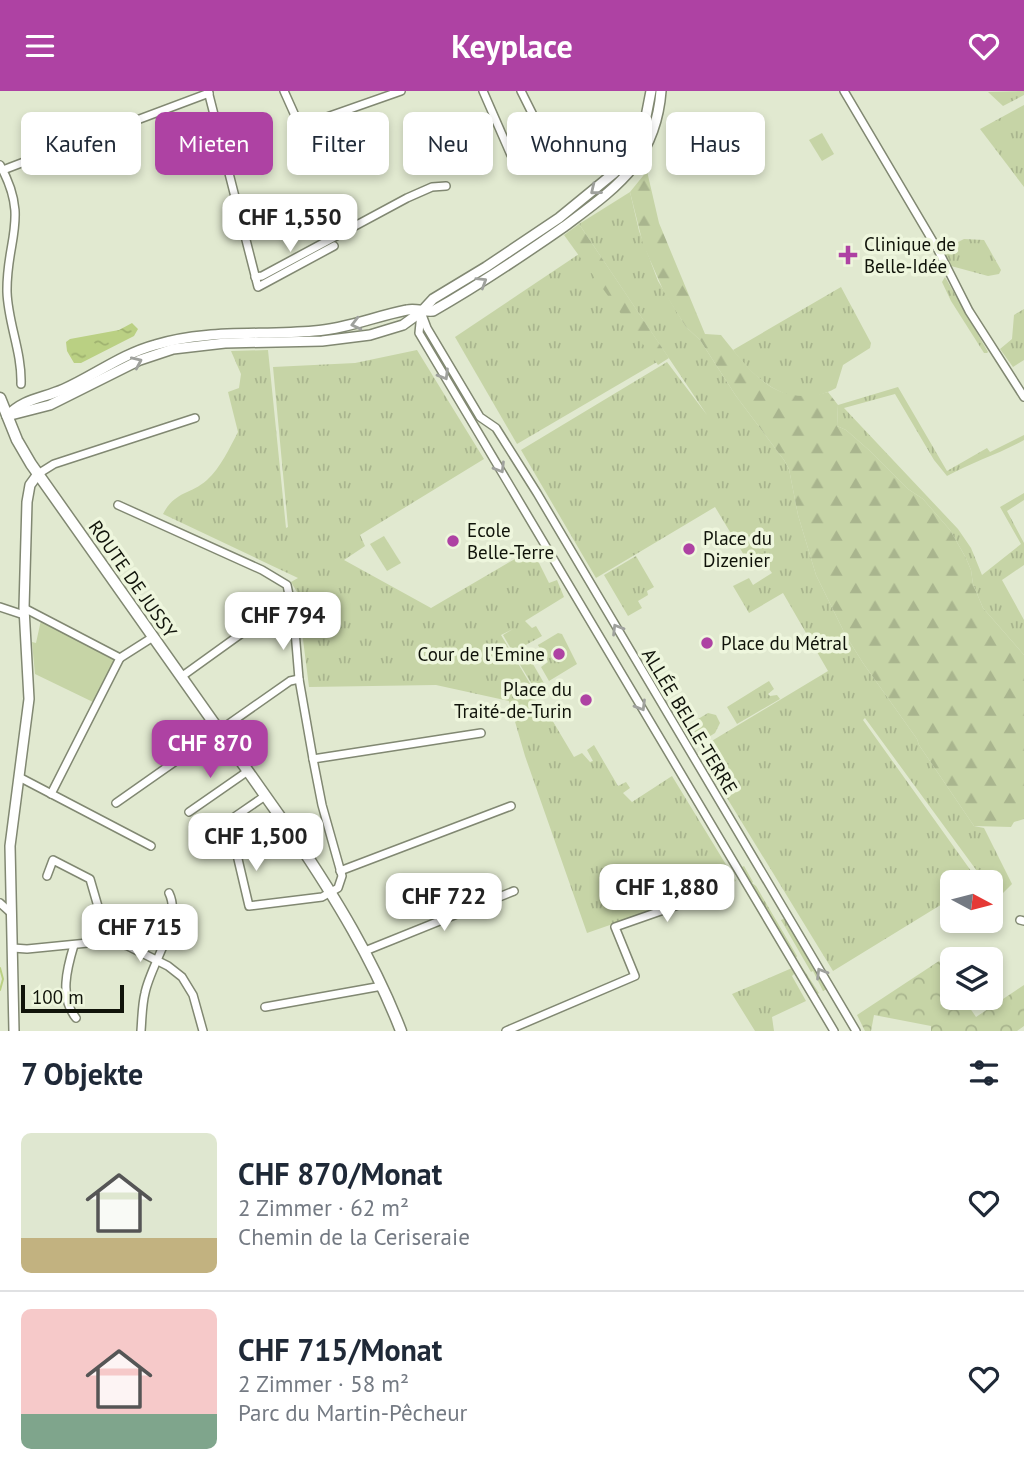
<!DOCTYPE html>
<html lang="de">
<meta charset="utf-8">
<style>
body{margin:0;font-family:"PT Sans",sans-serif;background:#f6f6f7;color:#1f2937;height:100vh;display:flex;flex-direction:column;font-size:26px;white-space:nowrap}
*{box-sizing:border-box;margin:0}
p{font-size:23px;color:#747a83}
.icon{flex:none;width:38px;height:38px;fill:none;stroke:currentColor;stroke-width:2;stroke-linecap:round;stroke-linejoin:round}
.map{position:relative;height:940px;overflow:hidden}
.details{display:flex;flex-direction:column;background:#fff;flex:1}
.details>*{flex:none}
.top-card{position:absolute;left:21px;top:21px;width:984px;height:63px;display:flex;gap:14px}
.needle{width:46px;rotate:97deg}
.controls{position:absolute;left:940px;top:779px;display:grid;gap:14px}
.controls a{display:grid;place-items:center;width:63px;height:63px;border-radius:10px;background:#fff;box-shadow:0 4px 10px #0003;font-size:35px}
.scale{position:absolute;left:21px;bottom:18px;width:103px;box-sizing:border-box;padding-left:7px;border:4px solid #10130a;border-top:0;font-size:19px;line-height:24px;white-space:nowrap;color:#10130a;-webkit-text-stroke:5px #eef6dd;paint-order:stroke}
.price{position:absolute;translate:-50% -60px;padding:0 16px;border-radius:14px;background:#fff;color:#222;font-size:23px;line-height:46px;filter:drop-shadow(0 2px 4px #0008)}
.price::after{content:'';position:absolute;left:50%;top:42px;width:21px;height:16px;margin-left:-10px;background:inherit;clip-path:polygon(0 0,100% 0,50% 100%)}
.price.active{background:#ae42a3;color:#fff}
ul{padding:0;list-style:none}
li{display:flex;align-items:center;gap:21px;height:175px;padding:0 21px}
li+li{border-top:2px solid #e0e1e3}
li span{display:grid;place-items:center;flex:none;width:196px;height:140px;border-radius:10px;color:#555}
li>.icon{margin-inline-start:auto}
span .icon{width:84px;height:84px;fill:#fffc;stroke-width:1}
li b{font-size:30px}
h2{display:flex;justify-content:space-between;align-items:center;height:84px;padding:0 21px;font-size:30px}
.chip{padding:0 24px;border-radius:10px;background:#fff;box-shadow:0 4px 10px #0003;font-size:24px;line-height:63px}
.chip.active{background:#ae42a3;color:#fff}
header{display:flex;justify-content:space-between;align-items:center;height:91px;padding:0 21px;background:#ae42a3;color:#fff;font-size:32px;font-weight:700}
.map>svg:first-child{display:block}
.grass{fill:url(#grass-tufts);fill-rule:evenodd}
.forest{fill:url(#forest-firs)}
.park{fill:url(#park-crowns)}
.garden{fill:#c6d4a6}
.water{fill:url(#water-ripples)}
.lines{fill:none;stroke-linecap:round;stroke-linejoin:round}
.stream{stroke:#bad083;stroke-width:2}
.minor-casing{stroke:#818872;stroke-width:10}
.tertiary-casing{stroke:#818872;stroke-width:12}
.secondary-casing{stroke:#818872;stroke-width:13}
.minor{stroke:#fff;stroke-width:7}
.tertiary{stroke:#fff;stroke-width:9}
.secondary{stroke:#fff;stroke-width:10}
.oneway{stroke:#9fa19d}
.poi-dot{fill:#ae42a3;stroke:#eef6dd;stroke-width:2.5}
.labels{text-anchor:middle;stroke-width:7;stroke-linejoin:round;paint-order:stroke}
.poi-label{font-size:19px;fill:#10130a;stroke:#eef6dd;text-anchor:start}
.street-label{font-size:19px;fill:#10130a;stroke:#eef6dd}
</style>
<header><svg class="icon" aria-label="menu" viewBox="0 0 24 24"><path d="M4 6h16M4 12h16M4 18h16"/></svg>Keyplace<svg class="icon" aria-label="heart" viewBox="0 0 24 24"><path d="M12 20l-8-8c-3-5 5-10 8-4 3-6 11-1 8 4z"/></svg></header>
<div class="map">
<svg width="1024" height="940" viewBox="0 0 1024 940">
<defs>
<pattern id="grass-tufts" width="24" height="20" patternUnits="userSpaceOnUse" patternTransform="scale(1.75)"><rect width="24" height="20" fill="#c6d4a6"/><path d="M3 7l-1-3M5 7V3M7 7l1-3M15 17l-1-3M17 17v-4M19 17l1-3" fill="none" stroke="#a9b58e"/></pattern>
<pattern id="forest-firs" width="22" height="20" patternUnits="userSpaceOnUse" patternTransform="scale(1.75)"><rect width="22" height="20" fill="#c6d4a6"/><path d="M5 1l3.5 6h-7zM16 11l3.5 6h-7z" fill="#a9b58e"/></pattern>
<pattern id="park-crowns" width="20" height="18" patternUnits="userSpaceOnUse" patternTransform="scale(1.75)"><rect width="20" height="18" fill="#c6d4a6"/><path d="M2 6a3 3 0 1 1 6 0M12 15a3 3 0 1 1 6 0" fill="none" stroke="#a9b58e"/></pattern>
<pattern id="water-ripples" width="26" height="14" patternUnits="userSpaceOnUse" patternTransform="scale(1.75)"><rect width="26" height="14" fill="#bad083"/><path d="M2 4q2-2 4 0t4 0M15 11q2-2 4 0t4 0" fill="none" stroke="#9fb270"/></pattern>
</defs>
<rect width="100%" height="100%" fill="#e1e9d0"/>
<g class="grass">
<polygon points="1024,0 1024,4 1003,15 988,1"/>
<polygon points="1024,14 1024,96 980,38"/>
<polygon points="630,101 639,140 658,190 686,236 700,249 736,305 784,369 789,378 798,424 816,484 846,545 863,572 917,648 919,654 974,735 984,737 1012,793 997,808 991,798 990,791 985,791 865,627 863,629 979,791 952,791 952,807 833,880 727,707 718,692 722,689 705,654 828,580 783,502 749,522 733,495 749,487 753,494 772,482 765,472 753,479 715,416 596,487 521,359 667,271 707,324 579,133"/>
<polygon points="964,148 984,149 1001,179 999,183 988,185 951,175 942,159"/>
<polygon points="579,163 657,271 517,353 455,246"/>
<polygon points="945,186 988,261 987,262 984,262 951,210 942,191"/>
<path d="M841,196L871,252L870,257L843,274L836,297C793,321 759,293 733,259Z"/>
<polygon points="1024,218 1024,269 1013,276 1000,258 1012,248 1014,224"/>
<path d="M268,259L286,437L288,436L273,276L355,272L417,259L484,368L360,444L365,455L344,469L431,517L532,458L549,492L557,489L564,506L525,530L532,537L536,535L542,545L513,561L503,544L513,538L501,544L538,606L534,607L539,613L542,612L574,666L582,662L590,671L593,670L587,659L594,654L618,695L626,691L630,697L623,702L632,711L672,685L736,790L587,842L525,665L509,610L436,594L309,596L297,501L291,491L298,487L163,423C175,400 190,404 207,389C221,376 229,358 238,341L228,301L239,297L241,283L231,260ZM638,778L646,813L623,816L610,793L601,796L600,793Z"/>
<path d="M898,296L947,380L987,357L990,361L1024,344V349C999,363 972,371 947,385L934,369L895,303L844,317L958,438L971,457L982,484L1021,453L1000,416L1024,402V409L1007,420L1024,452V474L1002,489L1024,529V564L983,517L973,493L971,479L966,467L950,439L923,408L908,398L870,360L846,339L837,335L838,314Z"/>
<polygon points="636,465 654,496 647,500 648,504 638,510 642,517 628,525 604,484"/>
<polygon points="558,542 562,543 577,573 549,590 541,576 548,571 538,554"/>
<polygon points="526,561 548,599 539,605 516,567"/>
<polygon points="769,590 774,598 768,603 770,605 777,604 780,608 737,633 727,616"/>
<polygon points="708,622 716,624 720,632 715,642 701,651 690,633"/>
<polygon points="744,775 753,791 752,792 756,795 797,865 796,867 819,902 815,905 740,777"/>
<polygon points="785,827 827,898 823,900 813,880 811,881 781,829"/>
<polygon points="792,877 795,882 792,885 806,910 772,926 774,940 755,940 732,903"/>
</g>
<g class="forest">
<path d="M647,80L659,132L705,243L721,244C751,281 775,317 828,301L838,314L837,335L846,339L870,360L908,398L923,408L950,439L966,467L971,479L973,493L983,517L1024,564V728L1014,731L1011,736L974,735L919,654L917,648L863,572L846,545L816,484L798,424L789,378L784,369L736,305L700,249L686,236L664,201L643,153L630,101Z"/>
<polygon points="579,133 669,267 658,274 564,144"/>
</g>
<g class="park">
<polygon points="635,779 644,814 623,816 607,788"/>
<polygon points="939,870 952,890 952,906 963,907 976,926 1024,894 1024,935 1017,940 931,940 931,935 874,924 871,940 865,940 857,924"/>
</g>
<g class="garden">
<polygon points="822,42 834,63 822,70 809,49"/>
<polygon points="384,445 401,472 387,480 370,453"/>
<polygon points="41,529 117,568 95,612 35,583 32,551 36,552"/>
</g>
<polygon class="water" points="132,232 138,238 134,245 81,272 74,272 67,260 66,251 70,248 119,239"/>
<g class="lines">
<polyline class="stream" points="0,877 3,888 0,899"/>
<defs>
<g id="minor">
<polyline points="208,0 258,196 334,155"/>
<polyline points="284,0 297,29 307,33 401,0"/>
<polyline points="483,0 511,64"/>
<polyline points="521,0 536,30"/>
<polyline points="844,0 938,159 969,220 1024,306"/>
<polyline points="105,41 209,2"/>
<path d="M0,74C30,128 6,148 7,201C8,232 22,261 21,293"/>
<polyline points="3,79 95,44"/>
<polyline points="255,186 262,185 407,107 432,96 446,95"/>
<polyline points="421,221 427,237 480,326 496,337 537,402 856,940"/>
<polyline points="421,222 419,242 834,940"/>
<polyline points="38,383 54,373 195,327"/>
<polyline points="118,414 262,479 287,494 294,528 299,588 313,668 322,714 342,785 338,797 322,806 249,815 230,734 233,727 265,705"/>
<polyline points="0,516 24,524"/>
<polyline points="24,517 120,567 51,703"/>
<polyline points="120,567 153,546"/>
<polyline points="181,586 256,532"/>
<polyline points="313,668 481,642"/>
<polyline points="19,686 151,755"/>
<polyline points="116,712 290,590 299,588"/>
<polyline points="189,721 248,680"/>
<polyline points="340,780 511,715"/>
<polyline points="47,785 53,769 90,788 108,850"/>
<polyline points="0,812 11,822"/>
<polyline points="1020,829 1024,830"/>
<path d="M74,854C67,877 59,907 76,927"/>
<polyline points="13,857 27,858 108,850 128,855 168,875 182,886 193,904 203,940"/>
<polyline points="365,860 514,800"/>
<polyline points="265,916 382,895"/>
<path d="M141,940C142,927 142,914 145,902C151,872 183,831 169,802"/>
<polyline points="506,940 635,885 615,836 678,814 712,805"/>
</g>
<g id="tertiary">
<path d="M7,325C25,307 41,308 64,298C95,284 122,263 155,254C207,238 260,245 314,240C346,238 376,225 407,219C416,217 424,221 433,220C479,194 522,165 565,135C589,117 615,99 634,75C650,53 659,27 661,0"/>
<polyline points="7,325 50,314 140,269 173,258 225,252 322,250 370,244 403,234 421,221 433,208 486,176 559,127 614,82 628,66 644,36 651,0"/>
<polyline points="14,940 10,755 29,608 24,517 27,411 30,394 38,383"/>
</g>
<path id="secondary" d="M0,307L17,349L31,373L293,744C335,806 374,870 401,940"/>
</defs>
<use href="#minor" class="minor-casing"/>
<use href="#tertiary" class="tertiary-casing"/>
<use href="#secondary" class="secondary-casing"/>
<use href="#minor" class="minor"/>
<use href="#tertiary" class="tertiary"/>
<use href="#secondary" class="secondary"/>
</g>
<defs><path id="oneway-chevron" d="M-2-3.5L2.5 0L-2 3.5" fill="none" stroke-width="1.6" stroke-linecap="round" stroke-linejoin="round" transform="scale(1.75)"/></defs>
<g class="oneway">
<use href="#oneway-chevron" transform="translate(595 99) rotate(141)"/>
<use href="#oneway-chevron" transform="translate(482 191) rotate(-32)"/>
<use href="#oneway-chevron" transform="translate(356 233) rotate(166)"/>
<use href="#oneway-chevron" transform="translate(137 271) rotate(-24)"/>
<use href="#oneway-chevron" transform="translate(444 284) rotate(59)"/>
<use href="#oneway-chevron" transform="translate(500 377) rotate(59)"/>
<use href="#oneway-chevron" transform="translate(617 538) rotate(-121)"/>
<use href="#oneway-chevron" transform="translate(641 615) rotate(59)"/>
<use href="#oneway-chevron" transform="translate(821 882) rotate(-121)"/>
</g>
<g class="poi-dot">
<path d="M844.5 153.5h7v7h7v7h-7v7h-7v-7h-7v-7h7z"/>
<circle cx="453" cy="450" r="7"/>
<circle cx="689" cy="458" r="7"/>
<circle cx="707" cy="552" r="7"/>
<circle cx="559" cy="563" r="7"/>
<circle cx="586" cy="609" r="7"/>
</g>
<g class="labels">
<g class="poi-label">
<text x="864" y="160">Clinique de<tspan x="864" dy="22">Belle-Idée</tspan></text>
<text x="467" y="446">Ecole<tspan x="467" dy="22">Belle-Terre</tspan></text>
<text x="703" y="454">Place du<tspan x="703" dy="22">Dizenier</tspan></text>
<text x="721" y="559">Place du Métral</text>
<text x="545" y="570" text-anchor="end">Cour de l'Emine</text>
<text x="572" y="605" text-anchor="end">Place du<tspan x="572" dy="22">Traité-de-Turin</tspan></text>
</g>
<g class="street-label">
<text transform="translate(133 488) rotate(55)" y="7">ROUTE DE JUSSY</text>
<text transform="translate(690 630) rotate(59)" y="7">ALLÉE BELLE-TERRE</text>
</g>
</g>
</svg>
<div class="controls">
<a><svg class="needle" viewBox="-14 -14 28 28"><path d="M0-13l5 13h-10z" fill="#e53935"/><path d="M0 13l5-13h-10z" fill="#747a83"/></svg></a>
<a><svg class="icon" aria-label="layers" viewBox="0 0 24 24"><path d="M12 4l9 5-9 5-9-5zM3 14l9 5 9-5"/></svg></a>
</div>
<div class="scale">100 m</div>
<b class="price" style="left:290px;top:163px">CHF 1,550</b>
<b class="price" style="left:283px;top:561px">CHF 794</b>
<b class="price active" style="left:210px;top:689px">CHF 870</b>
<b class="price" style="left:256px;top:782px">CHF 1,500</b>
<b class="price" style="left:667px;top:833px">CHF 1,880</b>
<b class="price" style="left:444px;top:842px">CHF 722</b>
<b class="price" style="left:140px;top:873px">CHF 715</b>
<div class="top-card">
<a class="chip">Kaufen</a>
<a class="chip active">Mieten</a>
<a class="chip">Filter</a>
<a class="chip">Neu</a>
<a class="chip">Wohnung</a>
<a class="chip">Haus</a>
</div>
</div>
<section class="details">
<h2>7 Objekte<svg class="icon" aria-label="filters" viewBox="0 0 24 24"><path d="M4 7h16M4 17h16"/><circle cx="9" cy="7" r="2"/><circle cx="15" cy="17" r="2"/></svg></h2>
<ul>
<li><span style="background:linear-gradient(#dfe7d0 75%,#c2b280 0)"><svg class="icon" aria-label="home" viewBox="0 0 24 24"><path d="M3 11l9-7 9 7M6 9v11h12V9"/></svg></span><div><b>CHF 870/Monat</b><p>2 Zimmer · 62 m²</p><p>Chemin de la Ceriseraie</p></div><svg class="icon" aria-label="heart" viewBox="0 0 24 24"><path d="M12 20l-8-8c-3-5 5-10 8-4 3-6 11-1 8 4z"/></svg></li>
<li><span style="background:linear-gradient(#f6c9c9 75%,#7fa58c 0)"><svg class="icon" aria-label="home" viewBox="0 0 24 24"><path d="M3 11l9-7 9 7M6 9v11h12V9"/></svg></span><div><b>CHF 715/Monat</b><p>2 Zimmer · 58 m²</p><p>Parc du Martin-Pêcheur</p></div><svg class="icon" aria-label="heart" viewBox="0 0 24 24"><path d="M12 20l-8-8c-3-5 5-10 8-4 3-6 11-1 8 4z"/></svg></li>
</ul>
</section>
